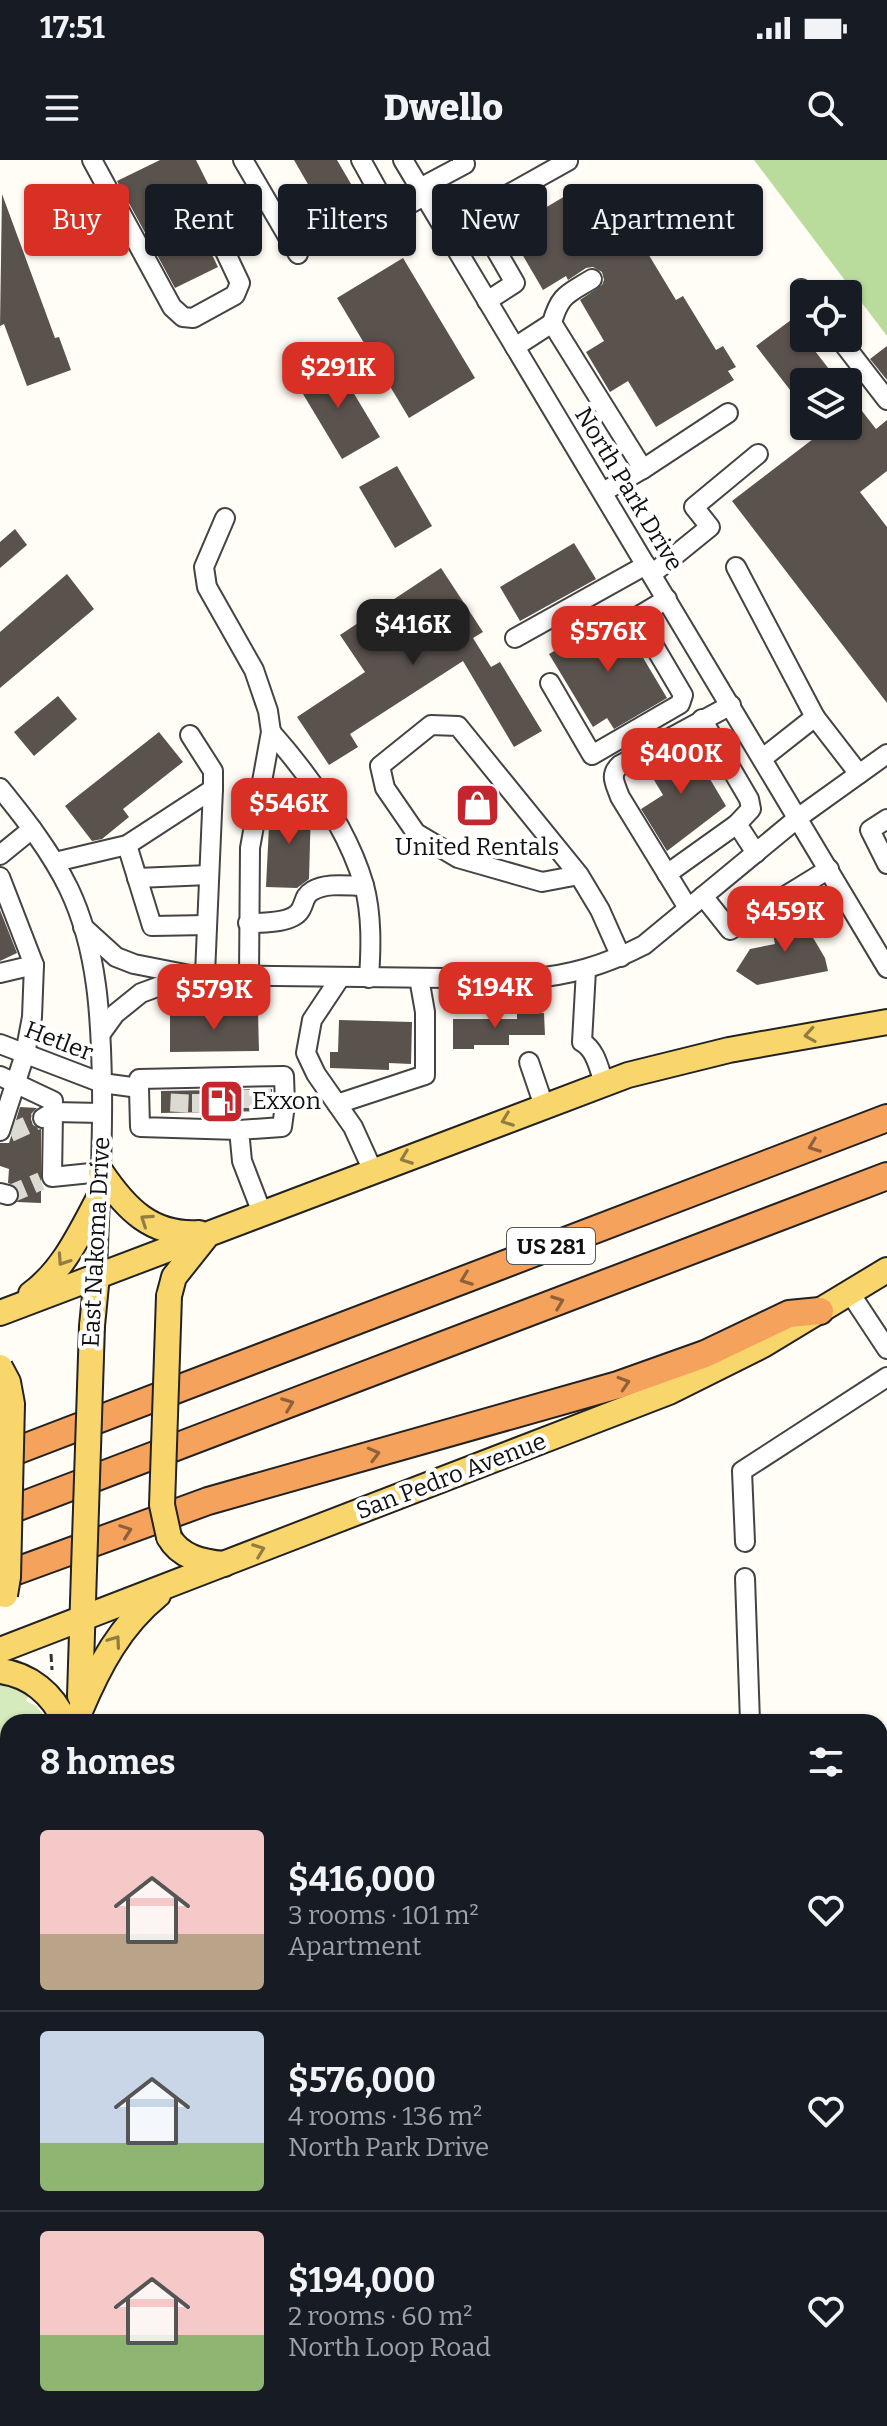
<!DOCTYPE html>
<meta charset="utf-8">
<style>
body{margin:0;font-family:Bitter,serif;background:#242831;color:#f1f3f6;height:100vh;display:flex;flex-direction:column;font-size:30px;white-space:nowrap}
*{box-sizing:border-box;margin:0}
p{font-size:26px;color:#9ea1a6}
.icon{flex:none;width:44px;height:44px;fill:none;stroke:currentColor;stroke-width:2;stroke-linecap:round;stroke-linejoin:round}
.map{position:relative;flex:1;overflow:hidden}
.details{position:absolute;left:0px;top:1554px;width:888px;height:712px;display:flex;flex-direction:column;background:#171b24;border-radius:24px 24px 0 0;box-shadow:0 2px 6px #0004}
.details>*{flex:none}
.hud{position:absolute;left:24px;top:24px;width:840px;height:72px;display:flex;gap:16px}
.buttons{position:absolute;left:790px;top:120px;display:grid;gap:16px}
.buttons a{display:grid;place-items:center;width:72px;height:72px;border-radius:8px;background:#171b24;box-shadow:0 2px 6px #0004;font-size:40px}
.price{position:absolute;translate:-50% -68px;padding:0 18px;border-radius:16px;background:#d93025;color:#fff;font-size:26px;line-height:52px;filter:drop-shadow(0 2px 4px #0008)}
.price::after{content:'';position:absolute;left:50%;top:48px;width:24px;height:18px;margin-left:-12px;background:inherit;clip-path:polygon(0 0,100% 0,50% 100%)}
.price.current{background:#222;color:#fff}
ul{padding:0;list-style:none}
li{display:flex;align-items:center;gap:24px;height:200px;padding:0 40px}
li+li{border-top:2px solid #363941}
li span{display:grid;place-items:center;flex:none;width:224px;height:160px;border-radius:8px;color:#555}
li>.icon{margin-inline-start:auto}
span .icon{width:96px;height:96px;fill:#fffc;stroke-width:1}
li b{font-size:34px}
h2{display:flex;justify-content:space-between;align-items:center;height:96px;padding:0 40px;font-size:34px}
.tag{padding:0 28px;border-radius:8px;background:#171b24;box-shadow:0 2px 6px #0004;font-size:28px;line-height:72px}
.tag.current{background:#d93025;color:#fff}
.status{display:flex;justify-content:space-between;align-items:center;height:56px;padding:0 40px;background:#171b24;direction:ltr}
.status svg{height:22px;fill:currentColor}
header{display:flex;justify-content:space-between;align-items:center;height:104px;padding:0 40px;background:#171b24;font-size:36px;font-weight:800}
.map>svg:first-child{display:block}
.green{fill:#d5ebbd}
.forest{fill:#b9dc9c}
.building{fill:#5a524d}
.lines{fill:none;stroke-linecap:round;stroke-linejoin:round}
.minor-tunnel{stroke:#dbdad3;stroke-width:18;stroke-dasharray:18 9;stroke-linecap:butt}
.minor-casing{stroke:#444;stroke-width:22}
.major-casing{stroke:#222;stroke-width:28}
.highway-casing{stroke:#222;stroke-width:30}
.path{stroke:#333;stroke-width:3;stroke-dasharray:8 4;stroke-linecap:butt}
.minor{stroke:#fff;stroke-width:18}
.major{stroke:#f9d66b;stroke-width:24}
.highway{stroke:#f5a25d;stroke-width:26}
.major-bridge-casing{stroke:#222;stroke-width:28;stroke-linecap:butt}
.major-bridge{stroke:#f9d66b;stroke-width:24}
.oneway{stroke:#917d42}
.oneway2{stroke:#8e613b}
.labels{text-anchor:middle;stroke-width:8;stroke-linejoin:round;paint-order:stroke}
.shield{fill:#fff;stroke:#585858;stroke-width:2}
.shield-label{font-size:22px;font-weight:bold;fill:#111}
.street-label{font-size:24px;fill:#111;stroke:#fff}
.poi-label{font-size:24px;fill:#111;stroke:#fff}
</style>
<div class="status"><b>17:51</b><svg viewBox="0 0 49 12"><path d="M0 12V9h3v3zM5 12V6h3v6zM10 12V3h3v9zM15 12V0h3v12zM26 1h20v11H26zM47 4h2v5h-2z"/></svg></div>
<header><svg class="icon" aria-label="menu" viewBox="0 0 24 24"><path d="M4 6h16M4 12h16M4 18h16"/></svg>Dwello<svg class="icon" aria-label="search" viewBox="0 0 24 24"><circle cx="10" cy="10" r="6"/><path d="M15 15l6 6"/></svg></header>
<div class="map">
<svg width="887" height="2266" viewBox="0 0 887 2266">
<rect width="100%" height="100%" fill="#fffdf5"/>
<g class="green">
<polygon points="0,1523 29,1535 26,1541 36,1546 45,1557 39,1562 8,1562 8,1648 0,1640"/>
<polygon points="0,1665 8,1676 8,1917 0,1923"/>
<polygon points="0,1960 8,1970 8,2258 432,2258 435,2266 0,2266"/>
<polygon points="460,2258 526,2258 533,2266 462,2266"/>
</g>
<polygon class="forest" points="754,0 887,0 887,176"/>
<g class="building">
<polygon points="160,0 196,0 218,44 193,56 218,107 175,128 117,21"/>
<polygon points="294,0 337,0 361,41 328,59"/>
<polygon points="582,26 622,93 641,82 676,140 683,136 716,190 723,186 736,207 728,211 734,220 656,267 628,221 610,232 586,192 604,181 580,140 602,125 604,120 602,112 593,107 586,108 568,120 566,116 543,130 508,70"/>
<polygon points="714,26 733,52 711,68 693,41"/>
<polygon points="2,34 55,178 59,177 71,210 27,226 4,164 0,166"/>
<polygon points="403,98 475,218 409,258 337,138"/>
<polygon points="791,160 839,222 804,222 804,248 756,186"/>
<polygon points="887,186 887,220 870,199"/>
<polygon points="335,202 380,277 342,299 297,224"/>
<polygon points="848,233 876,269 887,260 887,311 860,332 887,367 887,543 732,341 830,266 848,266"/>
<polygon points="397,306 432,366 395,388 359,327"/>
<polygon points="15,369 27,385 0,408 0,382"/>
<polygon points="574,383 596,419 520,461 500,427"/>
<polygon points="441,408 483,472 473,478 491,507 500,502 542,571 514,587 463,501 350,574 358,587 329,605 297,557 365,512 340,475"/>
<polygon points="67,414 94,449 0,528 0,472"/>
<polygon points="617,454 667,538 614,569 607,558 593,567 549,494"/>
<polygon points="58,536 77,559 34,596 14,572"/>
<polygon points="159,572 183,602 123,649 129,657 102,679 92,681 65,646"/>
<polygon points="688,582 726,646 667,691 641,649 663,635 645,605"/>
<polygon points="270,645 311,646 309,719 297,728 266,727"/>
<polygon points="795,747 825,798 828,811 757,825 736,811 750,789 775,784 771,765"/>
<polygon points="0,750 17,793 0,801"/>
<polygon points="258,852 259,891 170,892 170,854"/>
<polygon points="544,853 545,875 509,875 509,885 474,885 474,889 453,889 453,859 517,859 517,854"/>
<polygon points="339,860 412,862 411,904 389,903 389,910 330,908 330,892 338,892"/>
<polygon points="272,929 272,951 161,953 161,931"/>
<polygon points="20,947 37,948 32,953 31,959 33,965 41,969 41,1043 17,1042 20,1032 16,1026 8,1023 9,1009 0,1006 0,983 9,983"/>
</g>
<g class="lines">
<g class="minor-tunnel">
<polyline points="262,929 263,951"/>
<polyline points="221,930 221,952"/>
<polyline points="242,930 242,951"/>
<polyline points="179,952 180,931"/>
<polyline points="201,952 201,930"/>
<polyline points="10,973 43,958"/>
<polyline points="8,1035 41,1021"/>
</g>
<defs>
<g id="minor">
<polyline points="92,0 172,147 183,157 193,158 235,135 240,123 213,66"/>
<polyline points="243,0 298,94"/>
<polyline points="361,0 391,54 424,36"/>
<polyline points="403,0 887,808"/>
<polyline points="420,28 465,4 462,0"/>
<polyline points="801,129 805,134"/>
<polyline points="487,141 515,123 481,64 482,49 568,1"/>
<path d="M552,163C560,134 568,134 592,119"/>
<polyline points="839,178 887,240"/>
<polyline points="515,187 552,163 643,309 603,332"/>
<polyline points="643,309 728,253"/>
<polyline points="225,358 204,407 207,427 254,510 268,551 271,572 250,688 249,817"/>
<polyline points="736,407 815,557"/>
<polyline points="652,414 710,367 694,347 758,294"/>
<polyline points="515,478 646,405"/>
<polyline points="550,523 592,595 680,544 683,535 637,457 667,439"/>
<polyline points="702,559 749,639 751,649 737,664 756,693"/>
<path d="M271,572C310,616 347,667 364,725C372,755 371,788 369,818"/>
<polyline points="190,575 213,611 213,629"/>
<polyline points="763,598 815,557 859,614"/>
<path d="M0,628C26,660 51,692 69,729C98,790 101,859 102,926C103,989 99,1052 97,1115"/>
<polyline points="887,659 870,670 887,704"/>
<polyline points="127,685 152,766 207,765"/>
<polyline points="0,695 32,669"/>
<polyline points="55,702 127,685 213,629 205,814"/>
<polyline points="667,714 737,664"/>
<polyline points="579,715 542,722 458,698 416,673 385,628 380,606 431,565 458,566 579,715 600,750 621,797"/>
<polyline points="0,717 34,805"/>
<polyline points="137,718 209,715"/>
<polyline points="703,736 730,770 829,709"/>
<path d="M688,748L620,637C615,623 609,615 620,605L731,545"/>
<path d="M248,763C261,763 290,763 299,752C305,745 303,736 312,731C327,722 348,726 364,726"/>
<path d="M83,767L116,797L134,804L190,815L525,819C569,816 605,805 644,785L799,657L887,594"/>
<path d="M586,810L582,882C596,890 599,909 604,923"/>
<polyline points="0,813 34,805 32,857 25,894 0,971"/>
<polyline points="340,818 312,860 306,893 316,914 353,967 373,1011"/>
<polyline points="102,872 115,854 141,833 190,815"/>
<polyline points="0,884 102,923 139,928 139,919 284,916 285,945 282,967 239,970 242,1001 262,1053"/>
<polyline points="529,902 544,946"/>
<polyline points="0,916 53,941 53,952 102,953"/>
<polyline points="139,928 140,967 239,970"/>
<polyline points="337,944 425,915 425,852 419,818"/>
<polyline points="43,958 53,952 52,1017 101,1012"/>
<polyline points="0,1033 8,1035"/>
<polyline points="850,1133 887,1189"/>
<polyline points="745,1382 742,1311 887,1217"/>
<polyline points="745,1418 750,1562"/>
<polyline points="880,1632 887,1632"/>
<polyline points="0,1651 8,1659"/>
<polyline points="880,1942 887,1942"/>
<polyline points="880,2002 887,2002"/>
<polyline points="880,2055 887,2055"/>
<polyline points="449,2258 450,2266"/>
<polyline points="540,2258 548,2266"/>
<polyline points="865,2258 865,2266"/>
<polyline points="765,2266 765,2258"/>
<polyline points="813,2266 813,2258"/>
</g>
<g id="major">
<path d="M101,1012C126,1049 152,1076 199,1073"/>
<path d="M31,1134C64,1110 81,1071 100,1036"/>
<polyline points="169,1136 174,1117 205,1078"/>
<polyline points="0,1153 628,915 729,890 887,862"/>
<polyline points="92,1166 97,1115"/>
<path d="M169,1377C180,1397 202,1402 224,1404"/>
<polyline points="0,1490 669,1232 763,1185 887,1110"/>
<path d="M0,1511C30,1515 53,1534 65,1562"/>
<polyline points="80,1536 84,1410"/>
<path d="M80,1551C99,1506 120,1466 158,1435"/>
<polyline points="603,2258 611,2266"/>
</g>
<g id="highway">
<polyline points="0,1297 887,958"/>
<polyline points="0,1354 887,1016"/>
<polyline points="0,1417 208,1341 618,1225 705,1194 789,1154 820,1151"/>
</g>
</defs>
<use href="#minor" class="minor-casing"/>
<use href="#major" class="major-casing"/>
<use href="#highway" class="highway-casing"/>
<polyline class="path" points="51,1494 52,1510"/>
<use href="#minor" class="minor"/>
<use href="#major" class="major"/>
<use href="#highway" class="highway"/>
<defs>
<g id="major-bridge">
<polyline points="0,1207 8,1222 12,1244 8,1417 5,1435"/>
<polyline points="169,1377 162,1345 169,1136"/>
<polyline points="84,1410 92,1166"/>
</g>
</defs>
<use href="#major-bridge" class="major-bridge-casing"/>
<use href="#major-bridge" class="major-bridge"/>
</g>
<defs><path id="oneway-chevron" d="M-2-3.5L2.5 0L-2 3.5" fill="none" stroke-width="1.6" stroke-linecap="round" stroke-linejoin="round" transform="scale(2)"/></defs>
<g class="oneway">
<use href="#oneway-chevron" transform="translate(810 875) rotate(171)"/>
<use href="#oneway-chevron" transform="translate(507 960) rotate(159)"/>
<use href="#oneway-chevron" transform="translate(406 998) rotate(159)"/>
<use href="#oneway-chevron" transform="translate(146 1060) rotate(-146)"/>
<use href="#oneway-chevron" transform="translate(63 1100) rotate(124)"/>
<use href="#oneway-chevron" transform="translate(259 1390) rotate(-21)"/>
<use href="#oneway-chevron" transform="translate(115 1481) rotate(-55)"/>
</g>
<g class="oneway2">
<use href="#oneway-chevron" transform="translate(814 986) rotate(159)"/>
<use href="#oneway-chevron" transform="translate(466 1119) rotate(159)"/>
<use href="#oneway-chevron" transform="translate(558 1142) rotate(-21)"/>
<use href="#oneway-chevron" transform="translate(624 1223) rotate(-17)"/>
<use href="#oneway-chevron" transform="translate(288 1244) rotate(-21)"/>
<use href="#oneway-chevron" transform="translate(374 1294) rotate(-15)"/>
<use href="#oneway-chevron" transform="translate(126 1371) rotate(-20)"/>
</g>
<defs>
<symbol id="shop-square" viewBox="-11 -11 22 22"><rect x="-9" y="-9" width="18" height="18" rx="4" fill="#c4262e" stroke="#fff"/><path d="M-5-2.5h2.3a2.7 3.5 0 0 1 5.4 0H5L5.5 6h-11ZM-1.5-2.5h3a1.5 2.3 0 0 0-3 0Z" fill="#fff"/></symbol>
<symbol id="fuel-square" viewBox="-11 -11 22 22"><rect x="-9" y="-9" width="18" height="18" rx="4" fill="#c4262e" stroke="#fff"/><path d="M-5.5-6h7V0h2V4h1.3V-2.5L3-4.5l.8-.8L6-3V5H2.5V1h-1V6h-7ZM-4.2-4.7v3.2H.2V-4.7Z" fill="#fff"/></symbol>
</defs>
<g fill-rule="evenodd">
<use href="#shop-square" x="452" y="620" width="51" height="51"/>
<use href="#fuel-square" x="196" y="916" width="51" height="51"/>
</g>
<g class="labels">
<rect class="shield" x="507" y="1068" width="88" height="36" rx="6"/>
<g class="shield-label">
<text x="551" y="1094">US 281</text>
</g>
<g class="street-label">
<text transform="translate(629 329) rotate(59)" y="8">North Park Drive</text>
<text transform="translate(59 881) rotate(21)" y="8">Hetler</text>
<text transform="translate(96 1082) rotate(-87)" y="8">East Nakoma Drive</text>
<text transform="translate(451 1316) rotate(-21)" y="8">San Pedro Avenue</text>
</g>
<g class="poi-label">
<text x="477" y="695">United Rentals</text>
<text x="252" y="949" text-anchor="start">Exxon</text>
</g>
</g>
</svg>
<div class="buttons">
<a><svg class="icon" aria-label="locate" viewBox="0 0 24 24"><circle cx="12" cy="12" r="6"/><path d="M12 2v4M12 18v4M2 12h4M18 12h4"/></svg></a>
<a><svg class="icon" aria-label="layers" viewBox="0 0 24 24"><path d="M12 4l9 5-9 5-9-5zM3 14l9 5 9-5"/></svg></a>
</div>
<b class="price" style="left:338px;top:250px">$291K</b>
<b class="price current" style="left:413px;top:507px">$416K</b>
<b class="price" style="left:608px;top:514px">$576K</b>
<b class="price" style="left:681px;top:636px">$400K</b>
<b class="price" style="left:289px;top:686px">$546K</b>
<b class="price" style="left:785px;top:794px">$459K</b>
<b class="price" style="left:495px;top:870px">$194K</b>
<b class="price" style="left:214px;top:872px">$579K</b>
<div class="hud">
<a class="tag current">Buy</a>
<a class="tag">Rent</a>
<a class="tag">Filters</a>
<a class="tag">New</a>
<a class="tag">Apartment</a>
</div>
<section class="details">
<h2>8 homes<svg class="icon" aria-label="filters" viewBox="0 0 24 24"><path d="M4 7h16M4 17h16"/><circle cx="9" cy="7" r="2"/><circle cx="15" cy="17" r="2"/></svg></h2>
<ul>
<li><span style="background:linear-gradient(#f6c9c9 65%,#b9a48a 0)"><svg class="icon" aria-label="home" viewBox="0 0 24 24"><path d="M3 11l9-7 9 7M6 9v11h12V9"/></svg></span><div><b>$416,000</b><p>3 rooms · 101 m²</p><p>Apartment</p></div><svg class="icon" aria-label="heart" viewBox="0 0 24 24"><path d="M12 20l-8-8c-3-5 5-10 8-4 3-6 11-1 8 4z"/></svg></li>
<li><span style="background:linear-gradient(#c9d6e8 70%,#8fb573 0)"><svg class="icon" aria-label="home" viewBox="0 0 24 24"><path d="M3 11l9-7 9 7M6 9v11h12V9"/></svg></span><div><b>$576,000</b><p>4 rooms · 136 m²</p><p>North Park Drive</p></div><svg class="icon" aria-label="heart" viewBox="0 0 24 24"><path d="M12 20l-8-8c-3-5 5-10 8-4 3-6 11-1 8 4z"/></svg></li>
<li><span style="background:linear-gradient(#f6c9c9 65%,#8fb573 0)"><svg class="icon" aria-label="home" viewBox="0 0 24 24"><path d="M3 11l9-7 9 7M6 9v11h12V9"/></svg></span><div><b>$194,000</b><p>2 rooms · 60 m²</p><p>North Loop Road</p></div><svg class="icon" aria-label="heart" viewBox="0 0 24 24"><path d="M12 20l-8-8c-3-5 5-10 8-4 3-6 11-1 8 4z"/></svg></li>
</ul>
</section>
</div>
